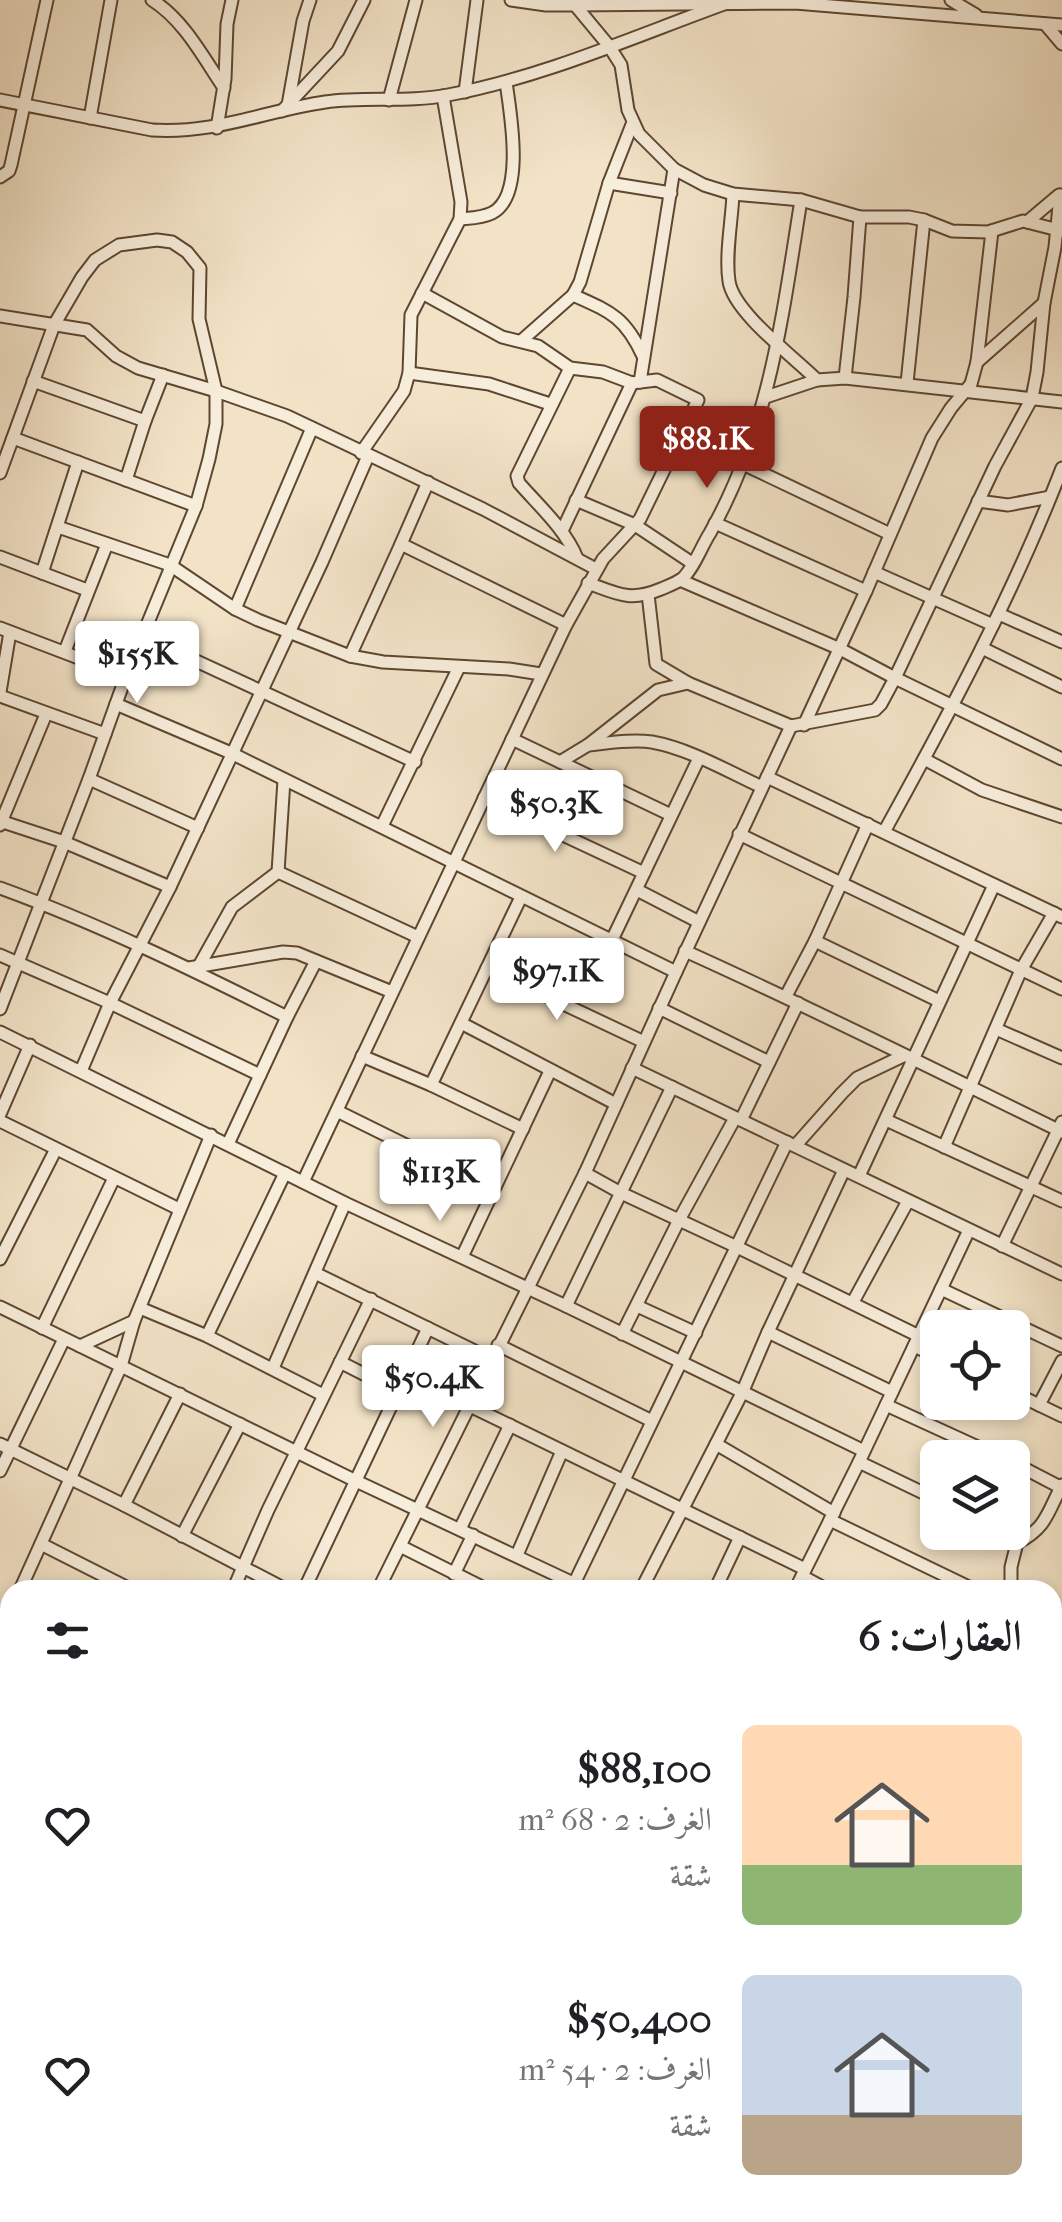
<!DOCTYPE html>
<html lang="ar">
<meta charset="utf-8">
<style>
body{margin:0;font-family:"IM FELL French Canon",Amiri,serif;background:#f2f2f2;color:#202124;direction:rtl;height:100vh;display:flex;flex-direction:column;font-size:38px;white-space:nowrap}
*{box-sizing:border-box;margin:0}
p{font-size:32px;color:#757577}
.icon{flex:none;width:55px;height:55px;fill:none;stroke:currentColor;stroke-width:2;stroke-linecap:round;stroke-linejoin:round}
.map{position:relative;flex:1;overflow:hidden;direction:ltr}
.details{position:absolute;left:0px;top:1580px;width:1062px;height:642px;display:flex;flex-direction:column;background:#fff;border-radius:30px 30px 0 0;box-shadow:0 5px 15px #0003;direction:rtl}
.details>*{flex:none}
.tools{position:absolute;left:920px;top:1310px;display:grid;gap:20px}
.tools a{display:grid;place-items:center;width:110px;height:110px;border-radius:15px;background:#fff;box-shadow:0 5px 15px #0003;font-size:50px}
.price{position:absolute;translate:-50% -85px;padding:0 22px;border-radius:10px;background:#fff;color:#222;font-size:32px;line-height:65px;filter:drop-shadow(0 2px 5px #0008)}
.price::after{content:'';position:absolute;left:50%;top:60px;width:30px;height:22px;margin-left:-15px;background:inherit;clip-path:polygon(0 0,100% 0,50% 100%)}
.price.selected{background:#8f2418;color:#fff}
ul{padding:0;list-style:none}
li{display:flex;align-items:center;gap:30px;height:250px;padding:0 40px}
li span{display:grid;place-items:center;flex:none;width:280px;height:200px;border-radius:15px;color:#555}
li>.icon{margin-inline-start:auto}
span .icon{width:120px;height:120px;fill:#fffc;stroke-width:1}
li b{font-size:42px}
h2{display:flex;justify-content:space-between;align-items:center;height:120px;padding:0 40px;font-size:42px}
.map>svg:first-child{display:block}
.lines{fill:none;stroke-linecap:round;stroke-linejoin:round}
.minor-casing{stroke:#5e4632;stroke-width:15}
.minor{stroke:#f7eddb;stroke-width:11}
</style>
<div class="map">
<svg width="1062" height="2222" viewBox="0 0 1062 2222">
<rect width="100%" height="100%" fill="#f2e3c7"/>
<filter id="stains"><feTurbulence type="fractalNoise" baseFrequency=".002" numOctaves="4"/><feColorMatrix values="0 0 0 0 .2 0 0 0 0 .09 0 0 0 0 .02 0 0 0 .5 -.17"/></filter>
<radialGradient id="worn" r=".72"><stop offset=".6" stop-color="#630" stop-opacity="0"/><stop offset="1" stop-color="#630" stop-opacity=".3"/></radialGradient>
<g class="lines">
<defs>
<g id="minor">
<path d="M152,0C184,20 203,57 224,88"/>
<polyline points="511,0 546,5 575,5 795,3 1062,25"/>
<polyline points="951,0 976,15"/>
<polyline points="575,5 609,46 621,65 628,110 639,134 674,169 704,185 733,194 801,200 860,217 909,217 924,220 952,231 988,232 1023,221 1062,231"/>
<polyline points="1045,24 1062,44"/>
<polyline points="465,92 477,0"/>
<path d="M0,100L152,130C216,134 264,111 325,102C366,96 407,103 448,95C543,77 633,37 724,4"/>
<polyline points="389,100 416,0"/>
<polyline points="288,105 303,21 310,0"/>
<polyline points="282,111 338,51 364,0"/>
<polyline points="90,118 111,0"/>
<polyline points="217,128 225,79 227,24 232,0"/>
<polyline points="0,177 9,171 11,165 47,0"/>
<polyline points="609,183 671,193"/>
<path d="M733,194C732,220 725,255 729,281C733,312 794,357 817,380"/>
<path d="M460,219C470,218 482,218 492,213C526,196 510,112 506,82"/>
<polyline points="1027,222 1059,195"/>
<path d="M573,295C611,312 625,317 643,356"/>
<polyline points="0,316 87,330 116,356 138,368 216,391 287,416 483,509 596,569"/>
<polyline points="521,341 573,295 580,282 609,183 633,122"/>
<polyline points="977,362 1044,303"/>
<path d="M570,368L517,476L519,483C540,507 565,529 577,558"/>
<polyline points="409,373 489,384 550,404"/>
<polyline points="845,378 854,297 860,217"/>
<polyline points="33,381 145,421 126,480"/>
<polyline points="640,382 674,169"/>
<polyline points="907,383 924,220"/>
<polyline points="766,397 817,380 845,378 1062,402"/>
<polyline points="145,421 163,375"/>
<polyline points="13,438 196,506"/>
<polyline points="361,453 404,391 409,373 411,315 460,219 461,202 443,96"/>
<polyline points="743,464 890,534"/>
<polyline points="0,473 54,325 82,277 95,260 119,245 157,240 172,242 187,252 200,268 199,319 216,391 216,424 209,459 196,506 126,676 89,779 0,1009"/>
<polyline points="428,482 401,544 566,625"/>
<polyline points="576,500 635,525 692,563"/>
<polyline points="978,501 1008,505 1050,497"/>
<polyline points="715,523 866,591"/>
<polyline points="58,527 170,565 235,609 258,620 350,656 383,662 509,669 541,674"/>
<polyline points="562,531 632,383"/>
<polyline points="0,557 87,590"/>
<polyline points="874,572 993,625"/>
<polyline points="42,573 78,462"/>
<polyline points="680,580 840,649 895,678 1062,759"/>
<path d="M588,583C618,594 630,602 661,589C668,586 676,583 682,579C694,568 701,547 710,533C770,426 782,318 801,200"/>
<polyline points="648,594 656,664 688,683 791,726 875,710 881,704 895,678 995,466 1032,398 1037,372 1044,303 1055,247 1060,195"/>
<polyline points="235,609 312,428"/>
<polyline points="999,614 1062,642"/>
<polyline points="0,628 126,676"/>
<polyline points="142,636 415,762"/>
<polyline points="982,648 1062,687"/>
<polyline points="65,651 107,544"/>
<polyline points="350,656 401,544"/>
<polyline points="0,692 10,632"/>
<polyline points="0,696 105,734"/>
<polyline points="116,704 231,753 676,972"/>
<polyline points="804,725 866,591 932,438 951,408 971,384 977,362 992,231"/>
<polyline points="512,739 671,815"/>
<path d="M588,745C609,743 631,739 652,742C690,749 727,771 762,787"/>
<polyline points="924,759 982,790 1062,817"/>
<polyline points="560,762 588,745 658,690 688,683"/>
<polyline points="767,777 1062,917"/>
<polyline points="89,779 198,828"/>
<polyline points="484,798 644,873"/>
<polyline points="0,821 64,842 170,887"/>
<polyline points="0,825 46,714"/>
<polyline points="382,826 459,667"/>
<path d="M884,832C949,714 1013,595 1062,468"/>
<polyline points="739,834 1062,989"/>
<polyline points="278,872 418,937"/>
<polyline points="278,872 284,780"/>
<path d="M0,888C99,924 193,970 287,1017L316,961"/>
<polyline points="637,890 699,922"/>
<polyline points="815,941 939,1001"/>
<polyline points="611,942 699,758"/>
<path d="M685,951C812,1008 937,1071 1062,1132"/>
<polyline points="0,955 110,1003 260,1075"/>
<polyline points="199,966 232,907 278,872"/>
<polyline points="189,968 283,952 297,953 392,992"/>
<polyline points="487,968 644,1042"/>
<polyline points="786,996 815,941 868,824"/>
<polyline points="659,1008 769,1062"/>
<polyline points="461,1023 616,1104"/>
<polyline points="996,1029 1062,1058"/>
<polyline points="0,1032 345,1203 566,1306 864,1451"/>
<polyline points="362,1056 431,1085 523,1129"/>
<polyline points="632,1068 1062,1274"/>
<polyline points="81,1071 110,1003 170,887 322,562 368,456"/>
<polyline points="431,1085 521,897"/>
<polyline points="337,1111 493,1188"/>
<polyline points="0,1114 30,1045"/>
<polyline points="741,1120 798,1003"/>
<polyline points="886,1120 1062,1201"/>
<polyline points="0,1121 179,1209"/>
<polyline points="228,1144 287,1017"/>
<polyline points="795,1146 842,1093 857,1078 903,1056"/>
<polyline points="944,1147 1021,970 1054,913"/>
<polyline points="844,1170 768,1332 892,1392"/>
<polyline points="585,1173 621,1193 737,1247 919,1336"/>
<polyline points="859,1176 994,885"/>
<polyline points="303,1182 566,625 603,559 640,519 698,400 657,380 632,383 603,372 570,368 538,346 502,337 422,293"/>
<polyline points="1002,1246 1062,1122"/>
<polyline points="462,1257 550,1071"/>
<polyline points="0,1259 56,1149"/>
<polyline points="315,1273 491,1359"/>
<polyline points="941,1289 1062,1346"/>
<polyline points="853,1302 908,1201"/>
<polyline points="566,1306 672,1087"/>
<polyline points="637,1306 696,1333"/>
<polyline points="0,1307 356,1481 588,1590"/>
<polyline points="140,1308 207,1336 323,1395"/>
<polyline points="42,1328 114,1178"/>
<polyline points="768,1332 742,1393 716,1444 834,1513"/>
<polyline points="622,1334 679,1220 735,1118"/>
<polyline points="207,1336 285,1173"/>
<polyline points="498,1345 652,1421"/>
<polyline points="80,1346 134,1321"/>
<polyline points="914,1346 938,1357"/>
<polyline points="340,1362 397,1391"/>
<polyline points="273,1368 345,1203"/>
<polyline points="1012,1392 1062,1416"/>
<polyline points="468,1405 805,1569"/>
<polyline points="886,1405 1002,1458"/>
<polyline points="1039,1405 1062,1361"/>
<polyline points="0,1444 124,1505 287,1590"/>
<polyline points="859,1462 938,1500"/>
<polyline points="1012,1462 1060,1487"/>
<polyline points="0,1471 64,1339"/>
<polyline points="124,1505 180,1394"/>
<polyline points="830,1520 975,1590"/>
<polyline points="460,1529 510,1425"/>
<polyline points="1002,1532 1017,1543 1011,1567 1011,1590"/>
<polyline points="182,1536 240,1424"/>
<path d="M1017,1543C1047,1528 1048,1511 1062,1485"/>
<polyline points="41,1544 132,1590"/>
<polyline points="400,1546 488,1590"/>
<polyline points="517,1555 562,1451"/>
<polyline points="454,1574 473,1535"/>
<polyline points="802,1576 828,1590"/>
<polyline points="20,1590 121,1366 134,1321 211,1135"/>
<polyline points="233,1590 268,1510 371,1299"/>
<polyline points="304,1590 428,1328"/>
<polyline points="378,1590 585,1173 676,972 791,726"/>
<polyline points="571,1590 787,1142"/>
<polyline points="641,1590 716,1444"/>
<polyline points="715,1590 740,1537"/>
<polyline points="795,1590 859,1462 969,1230"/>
<polyline points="0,1632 10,1611"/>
<polyline points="0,1668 10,1673"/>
<polyline points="1052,1686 1062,1700"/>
<polyline points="1052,1724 1062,1723"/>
<polyline points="0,1767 10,1748"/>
<polyline points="0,1813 10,1818"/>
<polyline points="1052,1963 1062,1962"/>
<polyline points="1052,2034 1062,2033"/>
<polyline points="1052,2102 1062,2101"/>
<polyline points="0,2195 10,2210"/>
<polyline points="303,2212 310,2222"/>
<polyline points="648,2212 669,2222"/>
<polyline points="945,2212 954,2222"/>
<polyline points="964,2212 965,2222"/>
<polyline points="1031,2212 1032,2222"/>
<polyline points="347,2222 352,2212"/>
<polyline points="423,2222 427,2212"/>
<polyline points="500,2222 504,2212"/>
<polyline points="567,2222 572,2212"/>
</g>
</defs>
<use href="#minor" class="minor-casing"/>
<use href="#minor" class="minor"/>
</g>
<rect width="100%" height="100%" filter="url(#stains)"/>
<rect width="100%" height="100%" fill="url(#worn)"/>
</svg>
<div class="tools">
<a><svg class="icon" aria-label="locate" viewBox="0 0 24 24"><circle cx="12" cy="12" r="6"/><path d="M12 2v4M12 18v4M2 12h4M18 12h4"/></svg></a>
<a><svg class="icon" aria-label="layers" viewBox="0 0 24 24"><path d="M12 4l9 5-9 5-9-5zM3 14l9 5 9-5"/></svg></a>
</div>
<b class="price selected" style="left:707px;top:491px">$88.1K</b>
<b class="price" style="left:137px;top:706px">$155K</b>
<b class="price" style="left:555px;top:855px">$50.3K</b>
<b class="price" style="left:557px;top:1023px">$97.1K</b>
<b class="price" style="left:440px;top:1224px">$113K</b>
<b class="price" style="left:433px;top:1430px">$50.4K</b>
<section class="details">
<h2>العقارات: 6<svg class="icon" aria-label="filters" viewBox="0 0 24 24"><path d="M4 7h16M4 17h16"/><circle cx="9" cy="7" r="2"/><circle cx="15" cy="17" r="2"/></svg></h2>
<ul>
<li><span style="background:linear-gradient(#ffd9b3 70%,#8fb573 0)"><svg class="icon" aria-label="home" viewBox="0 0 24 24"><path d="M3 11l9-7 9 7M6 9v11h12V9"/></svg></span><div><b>$88,100</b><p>الغرف: 2 · 68 m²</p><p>شقة</p></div><svg class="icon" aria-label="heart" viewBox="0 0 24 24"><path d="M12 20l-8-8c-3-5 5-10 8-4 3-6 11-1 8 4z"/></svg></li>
<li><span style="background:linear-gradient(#c9d6e8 70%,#b9a48a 0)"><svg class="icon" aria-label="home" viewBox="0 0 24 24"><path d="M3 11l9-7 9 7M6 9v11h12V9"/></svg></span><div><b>$50,400</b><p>الغرف: 2 · 54 m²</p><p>شقة</p></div><svg class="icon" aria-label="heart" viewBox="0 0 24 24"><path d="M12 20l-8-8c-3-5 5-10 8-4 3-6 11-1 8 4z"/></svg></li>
</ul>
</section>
</div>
